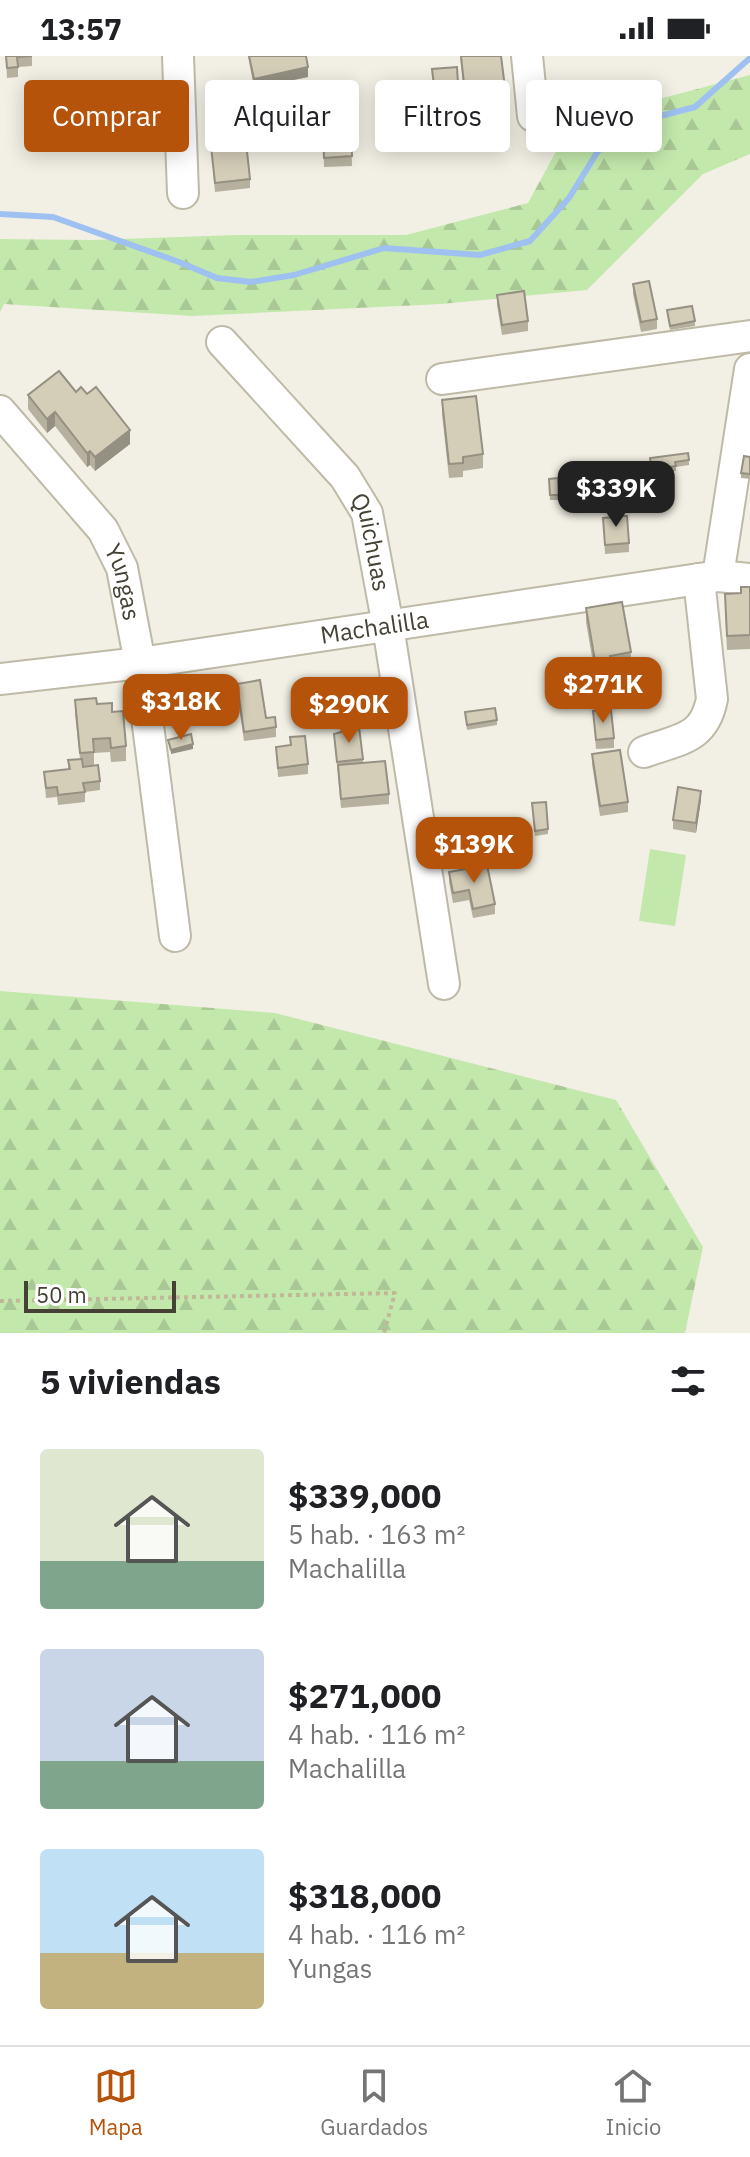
<!DOCTYPE html>
<html lang="es">
<meta charset="utf-8">
<style>
body{margin:0;font-family:"IBM Plex Sans",sans-serif;background:#f2f2f2;color:#202124;height:100vh;display:flex;flex-direction:column;font-size:30px;white-space:nowrap}
*{box-sizing:border-box;margin:0}
p{font-size:26px;color:#757577}
.icon{flex:none;width:44px;height:44px;fill:none;stroke:currentColor;stroke-width:2;stroke-linecap:round;stroke-linejoin:round}
.map{position:relative;height:1277px;overflow:hidden}
.drawer{display:flex;flex-direction:column;background:#fff;flex:1}
.drawer>*{flex:none}
.hud{position:absolute;left:24px;top:24px;width:702px;height:72px;display:flex;gap:16px}
.scale{position:absolute;left:24px;bottom:20px;width:152px;box-sizing:border-box;padding-left:8px;border:4px solid #454134;border-top:0;font-size:22px;line-height:28px;white-space:nowrap;color:#454134;-webkit-text-stroke:6px #fff;paint-order:stroke}
.price{position:absolute;translate:-50% -68px;padding:0 18px;border-radius:16px;background:#b45309;color:#fff;font-size:26px;line-height:52px;filter:drop-shadow(0 2px 4px #0008)}
.price::after{content:'';position:absolute;left:50%;top:48px;width:24px;height:18px;margin-left:-12px;background:inherit;clip-path:polygon(0 0,100% 0,50% 100%)}
.price.active{background:#222;color:#fff}
ul{padding:0;list-style:none}
li{display:flex;align-items:center;gap:24px;height:200px;padding:0 40px}
li span{display:grid;place-items:center;flex:none;width:224px;height:160px;border-radius:8px;color:#555}
li>.icon{margin-inline-start:auto}
span .icon{width:96px;height:96px;fill:#fffc;stroke-width:1}
li b{font-size:34px}
h2{display:flex;justify-content:space-between;align-items:center;height:96px;padding:0 40px;font-size:34px}
.pill{padding:0 28px;border-radius:8px;background:#fff;box-shadow:0 4px 20px #0003;font-size:28px;line-height:72px}
.pill.active{background:#b45309;color:#fff}
.status{display:flex;justify-content:space-between;align-items:center;height:56px;padding:0 40px;background:#fff;direction:ltr}
.status svg{height:22px;fill:currentColor}
.tab-bar{display:flex;justify-content:space-around;align-items:center;height:112px;border-top:2px solid #e0e0e0;background:#fff;font-size:22px;color:#757577}
.tab-bar a{display:grid;justify-items:center;gap:4px}
.tab-bar .active{color:#b45309}
.map>svg:first-child{display:block}
.forest{fill:url(#forest-firs)}
.pitch{fill:#c3e8ac}
.lines{fill:none;stroke-linecap:round;stroke-linejoin:round}
.stream{stroke:#9ec1f1;stroke-width:6}
.minor-casing{stroke:#bebaa7;stroke-width:34}
.path{stroke:#c0b898;stroke-width:4;stroke-dasharray:4 4;stroke-linecap:butt}
.minor{stroke:#fff;stroke-width:30}
.wall{fill:#b6b19f}
.shaded-wall{fill:#949082}
.building{fill:#d4ceb9;stroke:#949082;stroke-width:2}
.labels{text-anchor:middle;stroke-width:6;stroke-linejoin:round;paint-order:stroke}
.street-label{font-size:24px;fill:#454134;stroke:#fff}
</style>
<div class="status"><b>13:57</b><svg viewBox="0 0 49 12"><path d="M0 12V9h3v3zM5 12V6h3v6zM10 12V3h3v9zM15 12V0h3v12zM26 1h20v11H26zM47 4h2v5h-2z"/></svg></div>
<div class="map">
<svg width="750" height="1277" viewBox="0 0 750 1277">
<defs>
<pattern id="forest-firs" width="22" height="20" patternUnits="userSpaceOnUse" patternTransform="scale(2)"><rect width="22" height="20" fill="#c3e8ac"/><path d="M5 1l3.5 6h-7zM16 11l3.5 6h-7z" fill="#a9c895"/></pattern>
</defs>
<rect width="100%" height="100%" fill="#f2f0e4"/>
<g class="forest">
<polygon points="750,19 750,98 703,118 587,234 441,248 193,260 4,248 0,256 0,183 92,184 237,179 406,179 528,147 572,66"/>
<polygon points="0,935 275,957 616,1044 703,1191 685,1277 0,1277"/>
</g>
<polygon class="pitch" points="650,793 686,799 675,870 639,865"/>
<g class="lines">
<polyline class="stream" points="0,158 53,161 179,206 217,222 251,226 294,219 384,192 480,199 530,185 569,142 598,95 641,65 695,51 750,2"/>
<defs>
<g id="minor">
<polyline points="178,0 183,137"/>
<polyline points="527,0 533,60"/>
<path id="s1" d="M222,286L345,421L367,457L388,570L444,928"/>
<polyline points="442,323 750,280"/>
<path id="s2" d="M0,355L103,474L122,512L140,607L175,880"/>
<polyline points="718,520 750,313"/>
<path id="s3" d="M0,623L140,607L699,523L718,520L750,523"/>
<path d="M644,696C679,683 704,684 712,643L699,523"/>
</g>
</defs>
<use href="#minor" class="minor-casing"/>
<polyline class="path" points="0,1245 395,1237 384,1277"/>
<use href="#minor" class="minor"/>
</g>
<g class="wall">
<polygon points="6,0 32,0 32,10 18,11 18,21 7,22"/>
<polygon points="248,0 306,0 308,21 254,32"/>
<polygon points="460,0 479,0 505,32 505,42 465,46"/>
<polygon points="457,11 458,33 434,35 432,13"/>
<polygon points="207,54 249,75 249,85 209,88"/>
<polygon points="351,66 352,110 324,111 323,68"/>
<polygon points="131,67 132,91 120,92 118,68"/>
<polygon points="211,90 250,123 250,132 215,136"/>
<polygon points="633,228 657,263 657,273 641,276 633,238"/>
<polygon points="497,239 528,265 528,275 502,279 497,249"/>
<polygon points="667,254 695,265 695,270 670,274"/>
<polygon points="76,336 130,388 95,415 90,409 87,411 55,370 47,377 28,353 28,339"/>
<polygon points="442,344 483,398 483,412 463,415 463,421 449,422 442,358"/>
<polygon points="750,401 750,423 741,422 741,417"/>
<polygon points="650,402 689,404 689,409 676,411 676,415 652,419"/>
<polygon points="558,422 560,444 550,444 549,423"/>
<polygon points="613,453 623,460 629,487 629,496 605,498 603,462 613,461"/>
<polygon points="750,531 750,593 727,594 725,552 741,537"/>
<polygon points="586,552 631,596 631,611 611,614 611,623 596,625 586,566"/>
<polygon points="237,628 276,671 276,681 244,685 237,637"/>
<polygon points="75,644 97,648 112,656 126,690 126,705 111,706 110,696 94,697 94,710 100,725 100,734 85,736 85,746 58,749 57,741 46,742 44,716 68,713 68,704 80,703 75,658"/>
<polygon points="593,655 614,682 614,692 596,693"/>
<polygon points="465,656 497,664 497,669 467,674"/>
<polygon points="334,678 363,703 363,707 389,738 389,748 341,752"/>
<polygon points="290,681 308,708 308,718 278,721 276,691 290,689"/>
<polygon points="592,698 628,746 628,756 600,760 592,708"/>
<polygon points="701,744 696,777 673,773 673,764"/>
<polygon points="532,752 548,773 548,778 535,780"/>
<polygon points="449,816 495,848 495,858 473,862 469,844 453,847 449,826"/>
</g>
<g class="shaded-wall">
<polygon points="308,11 308,21 254,32 254,23"/>
<polygon points="55,356 55,370 47,377 47,363"/>
<polygon points="130,374 130,388 95,415 95,401"/>
<polygon points="90,395 90,409 87,411 87,397"/>
<polygon points="193,688 193,693 171,698 171,694"/>
<polygon points="701,735 701,744 696,777 696,767"/>
</g>
<g class="building">
<polygon points="6,0 32,0 17,1 18,11 7,12"/>
<polygon points="249,0 306,0 308,11 254,23"/>
<polygon points="461,0 501,0 505,32 465,37"/>
<polygon points="457,11 458,28 434,30 432,13"/>
<polygon points="246,49 249,75 209,79 207,54"/>
<polygon points="351,66 352,100 324,102 323,68"/>
<polygon points="131,67 132,86 120,87 118,68"/>
<polygon points="246,86 250,123 215,127 211,90"/>
<polygon points="649,225 657,263 641,266 633,228"/>
<polygon points="524,235 528,265 502,269 497,239"/>
<polygon points="692,250 695,265 670,270 667,254"/>
<polygon points="59,315 76,336 81,331 87,338 96,331 130,374 95,401 90,395 87,397 55,356 47,363 28,339"/>
<polygon points="476,340 483,398 463,401 463,407 449,408 442,344"/>
<polygon points="688,397 689,404 675,406 676,410 652,414 650,402"/>
<polygon points="744,400 750,401 750,418 741,417"/>
<polygon points="558,422 560,439 550,439 549,423"/>
<polygon points="623,452 623,460 627,460 629,487 605,489 603,462 614,461 613,453"/>
<polygon points="741,531 750,531 750,579 727,580 725,538 741,537"/>
<polygon points="622,546 631,596 610,600 611,609 596,611 586,552"/>
<polygon points="260,624 266,662 275,661 276,671 244,676 237,628"/>
<polygon points="96,642 97,648 112,647 112,656 123,655 126,690 111,692 110,682 93,683 94,696 80,697 75,644"/>
<polygon points="495,652 497,664 467,669 465,656"/>
<polygon points="611,654 614,682 596,684 593,655"/>
<polygon points="359,671 363,703 337,706 334,678"/>
<polygon points="191,678 193,688 171,694 168,684"/>
<polygon points="305,680 308,708 278,712 276,691 291,689 290,681"/>
<polygon points="620,694 628,746 600,750 592,698"/>
<polygon points="82,703 83,711 98,709 100,725 83,727 85,736 58,739 57,731 46,732 44,716 70,713 68,704"/>
<polygon points="385,705 389,738 341,743 338,709"/>
<polygon points="678,731 701,735 696,767 673,764"/>
<polygon points="546,746 548,773 535,775 532,747"/>
<polygon points="487,809 495,848 473,853 469,834 453,837 449,816"/>
</g>
<g class="labels">
<g class="street-label">
<text dy="8" stroke="none"><textPath href="#s1" startOffset="254">Quichuas</textPath></text>
<text dy="8" stroke="none"><textPath href="#s2" startOffset="214">Yungas</textPath></text>
<text dy="8" stroke="none"><textPath href="#s3" startOffset="378">Machalilla</textPath></text>
</g>
</g>
</svg>
<div class="scale">50 m</div>
<b class="price active" style="left:616px;top:473px">$339K</b>
<b class="price" style="left:603px;top:669px">$271K</b>
<b class="price" style="left:181px;top:686px">$318K</b>
<b class="price" style="left:349px;top:689px">$290K</b>
<b class="price" style="left:474px;top:829px">$139K</b>
<div class="hud">
<a class="pill active">Comprar</a>
<a class="pill">Alquilar</a>
<a class="pill">Filtros</a>
<a class="pill">Nuevo</a>
</div>
</div>
<section class="drawer">
<h2>5 viviendas<svg class="icon" aria-label="filters" viewBox="0 0 24 24"><path d="M4 7h16M4 17h16"/><circle cx="9" cy="7" r="2"/><circle cx="15" cy="17" r="2"/></svg></h2>
<ul>
<li><span style="background:linear-gradient(#dfe7d0 70%,#7fa58c 0)"><svg class="icon" aria-label="home" viewBox="0 0 24 24"><path d="M3 11l9-7 9 7M6 9v11h12V9"/></svg></span><div><b>$339,000</b><p>5 hab. · 163 m²</p><p>Machalilla</p></div></li>
<li><span style="background:linear-gradient(#c9d6e8 70%,#7fa58c 0)"><svg class="icon" aria-label="home" viewBox="0 0 24 24"><path d="M3 11l9-7 9 7M6 9v11h12V9"/></svg></span><div><b>$271,000</b><p>4 hab. · 116 m²</p><p>Machalilla</p></div></li>
<li><span style="background:linear-gradient(#bfe0f5 65%,#c2b280 0)"><svg class="icon" aria-label="home" viewBox="0 0 24 24"><path d="M3 11l9-7 9 7M6 9v11h12V9"/></svg></span><div><b>$318,000</b><p>4 hab. · 116 m²</p><p>Yungas</p></div></li>
</ul>
</section>
<nav class="tab-bar">
<a class="active"><svg class="icon" aria-label="map" viewBox="0 0 24 24"><path d="M3 6l6-2 6 2 6-2v14l-6 2-6-2-6 2zM9 4v14M15 6v14"/></svg>Mapa</a>
<a><svg class="icon" aria-label="saved" viewBox="0 0 24 24"><path d="M7 4h10v16l-5-4-5 4z"/></svg>Guardados</a>
<a><svg class="icon" aria-label="home" viewBox="0 0 24 24"><path d="M3 11l9-7 9 7M6 9v11h12V9"/></svg>Inicio</a>
</nav>
